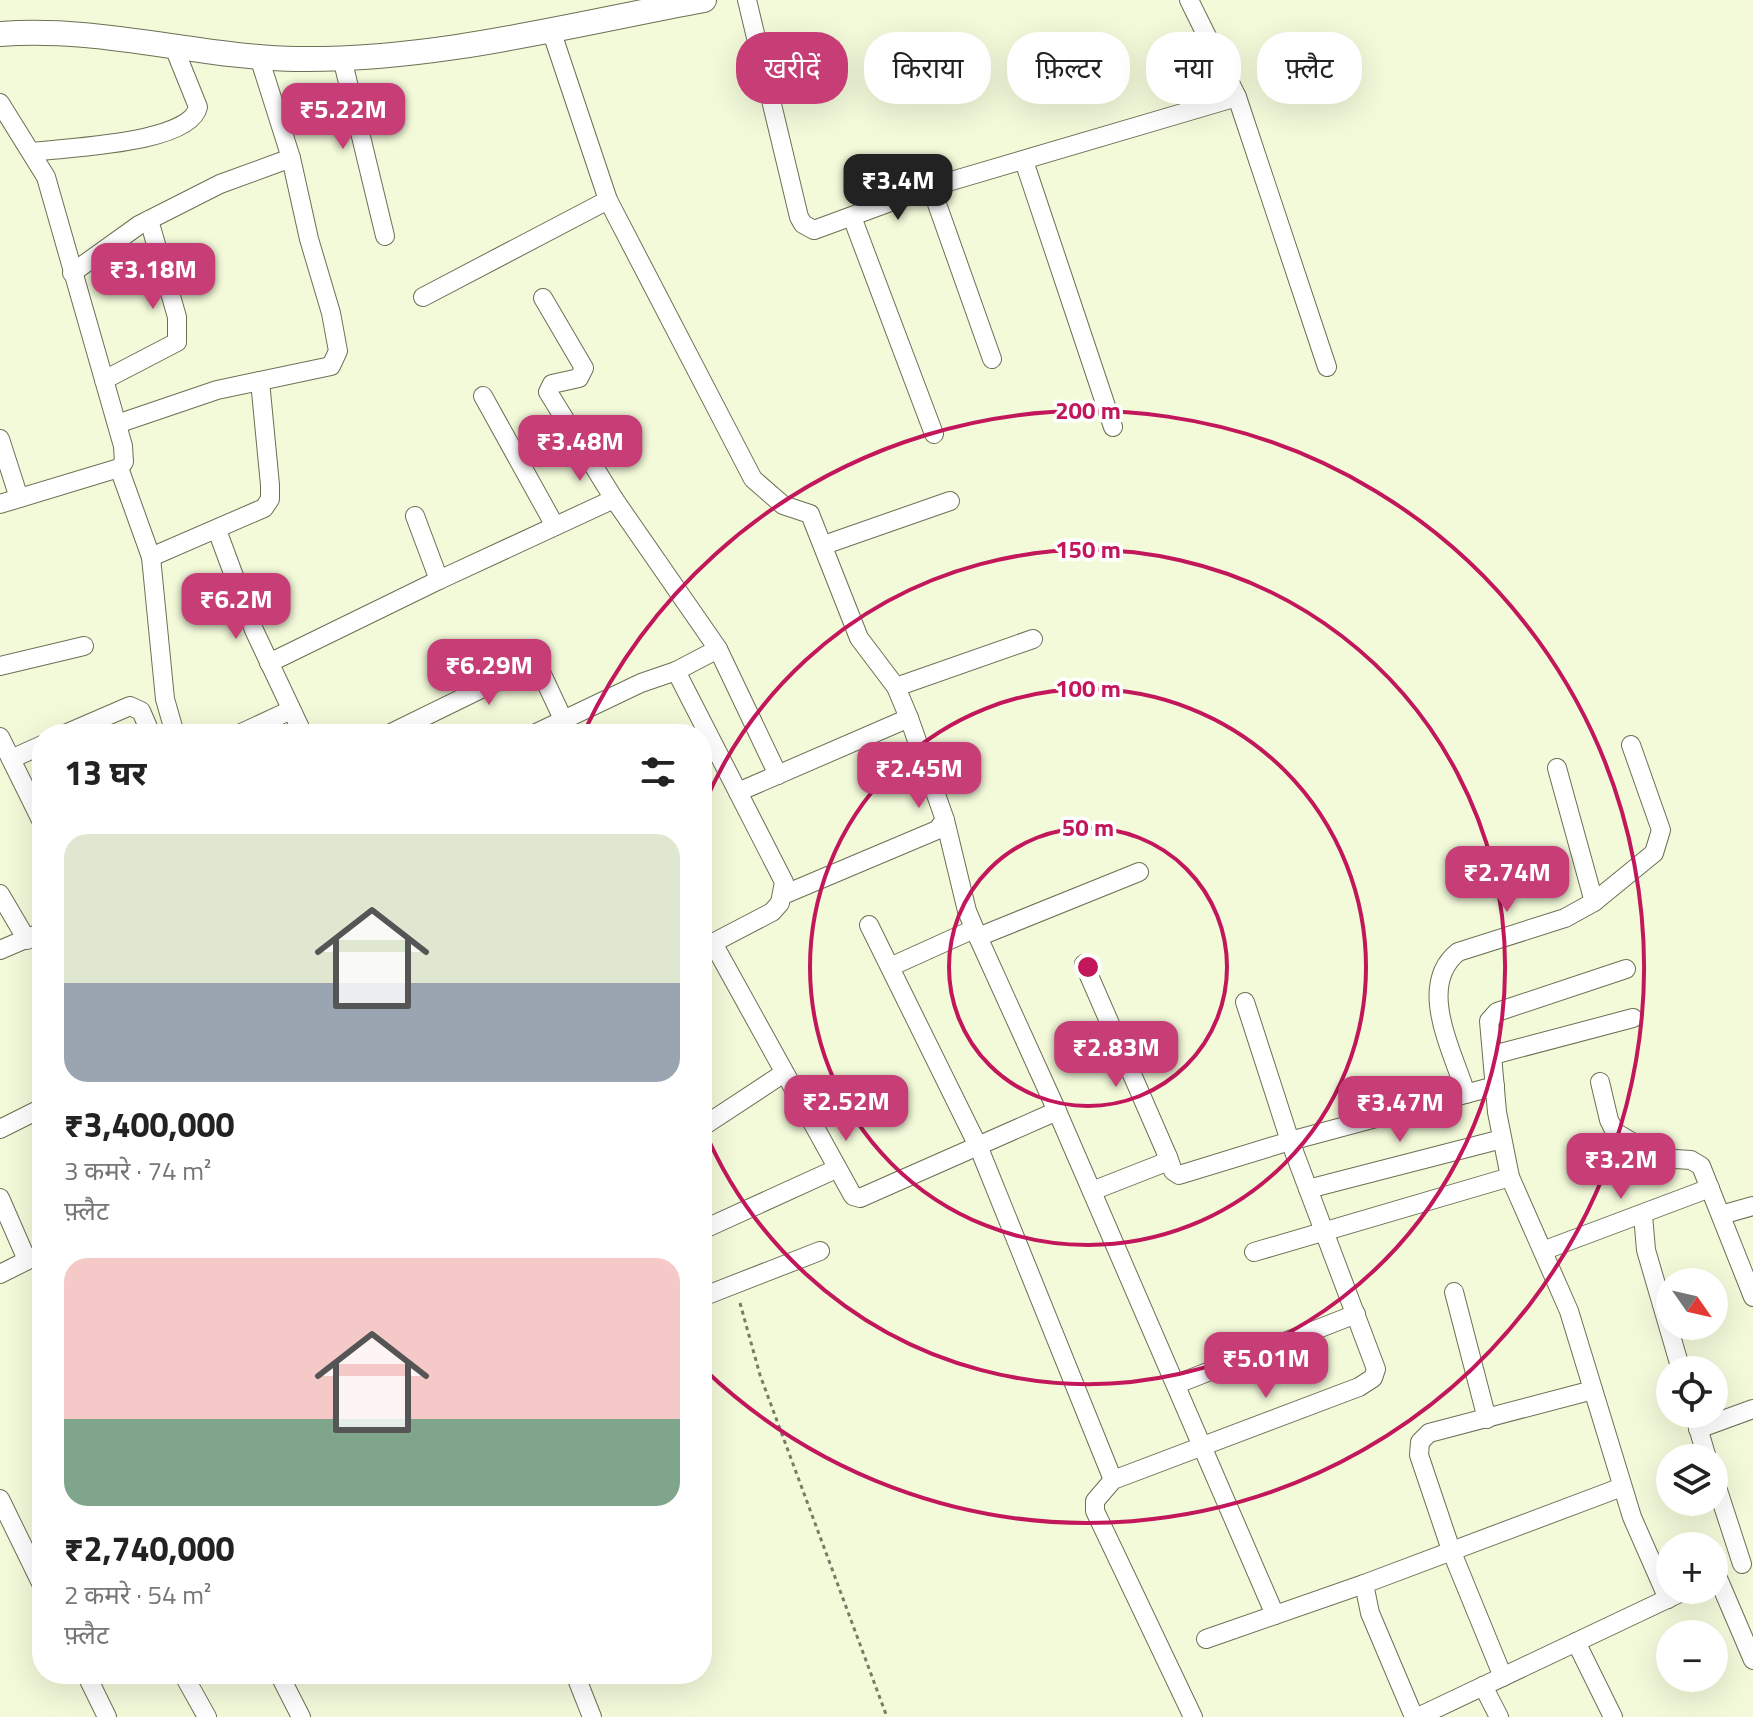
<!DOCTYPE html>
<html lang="hi">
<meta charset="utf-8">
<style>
body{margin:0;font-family:"Titillium Web","Noto Sans Devanagari",sans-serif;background:#f2f2f2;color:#222;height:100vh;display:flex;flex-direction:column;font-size:30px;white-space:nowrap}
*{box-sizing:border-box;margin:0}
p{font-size:26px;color:#767676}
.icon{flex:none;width:44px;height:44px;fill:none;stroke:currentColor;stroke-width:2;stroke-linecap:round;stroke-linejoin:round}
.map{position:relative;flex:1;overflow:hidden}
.panel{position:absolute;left:32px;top:724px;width:680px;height:960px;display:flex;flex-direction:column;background:#fff;border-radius:32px;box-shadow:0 8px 32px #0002}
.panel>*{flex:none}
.guide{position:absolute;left:736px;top:32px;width:760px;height:72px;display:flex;gap:16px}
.needle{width:52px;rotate:124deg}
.tools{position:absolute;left:1656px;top:1268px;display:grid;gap:16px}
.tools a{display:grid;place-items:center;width:72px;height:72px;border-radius:50%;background:#fff;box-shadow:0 8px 32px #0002;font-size:40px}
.price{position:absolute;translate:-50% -68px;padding:0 18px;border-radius:16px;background:#c73d76;color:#fff;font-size:26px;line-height:52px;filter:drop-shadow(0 2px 4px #0008)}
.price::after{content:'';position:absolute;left:50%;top:48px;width:24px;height:18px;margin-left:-12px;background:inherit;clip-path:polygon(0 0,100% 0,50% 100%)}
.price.current{background:#222;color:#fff}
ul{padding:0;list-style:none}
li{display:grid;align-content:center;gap:16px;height:424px;padding:0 32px}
li span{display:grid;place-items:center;height:248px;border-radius:24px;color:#555}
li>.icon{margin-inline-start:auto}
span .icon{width:144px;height:144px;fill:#fffc;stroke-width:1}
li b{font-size:34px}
h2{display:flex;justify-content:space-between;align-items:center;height:96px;padding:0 32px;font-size:34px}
.tag{padding:0 28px;border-radius:32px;background:#fff;box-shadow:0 8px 32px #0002;font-size:28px;line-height:72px}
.tag.current{background:#c73d76;color:#fff}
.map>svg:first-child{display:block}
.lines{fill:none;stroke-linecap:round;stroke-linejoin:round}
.minor-casing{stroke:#6b7054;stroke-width:20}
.major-casing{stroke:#6b7054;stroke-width:26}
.path{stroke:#777c68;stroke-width:3;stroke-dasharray:4 4;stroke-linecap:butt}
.minor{stroke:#fff;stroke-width:18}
.major{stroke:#fff;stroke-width:24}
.ring{fill:none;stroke:#c2185b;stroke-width:4}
.centre{fill:#c2185b;stroke:#fff;stroke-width:4}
.ring-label{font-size:24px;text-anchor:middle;font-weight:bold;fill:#c2185b;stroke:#fff;stroke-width:7;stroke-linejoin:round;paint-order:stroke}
</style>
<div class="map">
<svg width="1753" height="1717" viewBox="0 0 1753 1717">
<rect width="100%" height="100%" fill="#f3fada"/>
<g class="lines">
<defs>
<g id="minor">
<polyline points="747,0 799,217 803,224 814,230 931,187 1237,97"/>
<polyline points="1189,0 1237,97 1327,367"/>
<polyline points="551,30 608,200 753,479 783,505 810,514 859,638 896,687 909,718 945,820 967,911 978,937 1057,1111 1275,1615"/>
<polyline points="342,58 385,236"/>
<polyline points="0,103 46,177 123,446 124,462 119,468 0,504"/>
<path d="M33,152C67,147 190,144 198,107L173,45"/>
<polyline points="1024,161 1113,427"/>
<polyline points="931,187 992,359"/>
<polyline points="852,217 934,434"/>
<polyline points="72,273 139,225 220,184 291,158"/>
<polyline points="423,297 608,200"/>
<polyline points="543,298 584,368 579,378 552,384 548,392 614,499 718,649 778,775"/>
<polyline points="104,380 177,342 177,317 149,220"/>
<polyline points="483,396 555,526"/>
<polyline points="117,424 217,390 331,366 338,351 331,313 309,239 291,158 259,57"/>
<polyline points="0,439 19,498"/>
<polyline points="119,468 151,557 165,699 175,734"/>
<polyline points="217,530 254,630 303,734"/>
<polyline points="824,545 950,501"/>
<polyline points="151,557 264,508 270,499 270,485 260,381"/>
<polyline points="439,580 614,499"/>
<polyline points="269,663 439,580 415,516"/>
<polyline points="0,666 84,646"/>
<polyline points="896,687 1033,639"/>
<polyline points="65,734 130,706 141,711 151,734"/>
<polyline points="239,734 291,710"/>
<polyline points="389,734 532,664 540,670 570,734"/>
<polyline points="534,734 641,683 676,671"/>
<polyline points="0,737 42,822"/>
<polyline points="11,759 42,745"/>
<polyline points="1557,768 1594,902"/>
<polyline points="738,792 909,718"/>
<polyline points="0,894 27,940"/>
<polyline points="783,895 937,830 945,820"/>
<polyline points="869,925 979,1148 1113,1480"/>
<polyline points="978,937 1139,872"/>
<polyline points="713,943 853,1196 860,1198 1057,1111"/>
<polyline points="705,947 772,912 780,903 784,882 676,671 718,649"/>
<polyline points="0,950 42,932"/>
<polyline points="1084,964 1168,1157 1161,1164 1092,1191"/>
<polyline points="890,967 974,929"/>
<polyline points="1626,969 1497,1012 1489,1021 1497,1112 1510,1177 1569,1311 1632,1517 1668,1599"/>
<polyline points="1493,1055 1633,1018"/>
<polyline points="1600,1082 1609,1120 1615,1132 1659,1158 1691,1160 1701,1166 1753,1297"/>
<path d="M1466,1094C1453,1051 1416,986 1458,952L1565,918L1594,902L1654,853L1661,830L1631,745"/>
<polyline points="702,1127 784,1073"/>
<polyline points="0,1129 42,1108"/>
<polyline points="1168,1157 1173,1171 1179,1175 1290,1141 1495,1086"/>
<polyline points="1308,1189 1502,1139"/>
<polyline points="0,1198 27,1260"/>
<polyline points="1643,1215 1646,1250 1681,1370"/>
<polyline points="1721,1215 1753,1206"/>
<polyline points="702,1230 836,1169"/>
<polyline points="1545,1250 1710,1188"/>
<polyline points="1254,1252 1510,1177"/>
<polyline points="0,1274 42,1253"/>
<polyline points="1454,1292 1487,1419"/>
<polyline points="702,1297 820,1251"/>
<polyline points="1177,1384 1356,1314"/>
<polyline points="1694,1414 1707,1458"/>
<polyline points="1698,1429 1753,1409"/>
<polyline points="1714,1478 1742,1564"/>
<polyline points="0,1499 42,1585"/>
<polyline points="1717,1576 1753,1660"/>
<polyline points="1206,1639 1364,1584"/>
<polyline points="1576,1642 1613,1717"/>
<polyline points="86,1674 107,1717"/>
<polyline points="183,1674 207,1717"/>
<polyline points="279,1674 301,1717"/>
<polyline points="575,1674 592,1717"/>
<polyline points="1503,1677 1451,1550 1419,1455 1420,1442 1429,1433 1593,1390"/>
<polyline points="1483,1686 1499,1717"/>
<polyline points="1193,1717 1095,1511 1095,1501 1113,1480 1359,1387 1373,1378 1376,1369 1290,1141 1245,1002"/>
<polyline points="1414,1717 1370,1613 1364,1584 1622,1487"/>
<polyline points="1418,1717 1686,1590"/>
</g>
<path id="major" d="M0,34C100,26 197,57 296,59C435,61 569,25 704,0"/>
</defs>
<use href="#minor" class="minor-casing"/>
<use href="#major" class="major-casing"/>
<polyline class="path" points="740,1303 760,1375 887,1717"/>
<use href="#minor" class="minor"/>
<use href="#major" class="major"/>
</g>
<g class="ring">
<circle cx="1088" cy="967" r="139"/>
<circle cx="1088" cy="967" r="278"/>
<path d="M703 807A417 417 0 1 1 703 1127"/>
<path d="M584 732A556 556 0 1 1 705 1370"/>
</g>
<circle cx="1088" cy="967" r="12" class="centre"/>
<g class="ring-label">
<text x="1088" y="419">200 m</text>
<text x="1088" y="558">150 m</text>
<text x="1088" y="697">100 m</text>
<text x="1088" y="836">50 m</text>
</g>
</svg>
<div class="tools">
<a><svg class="needle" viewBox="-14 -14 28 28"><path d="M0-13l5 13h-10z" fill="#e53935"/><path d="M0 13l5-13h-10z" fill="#767676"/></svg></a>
<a><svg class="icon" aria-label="locate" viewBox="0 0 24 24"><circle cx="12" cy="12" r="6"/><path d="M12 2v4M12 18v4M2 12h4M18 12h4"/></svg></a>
<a><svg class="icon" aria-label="layers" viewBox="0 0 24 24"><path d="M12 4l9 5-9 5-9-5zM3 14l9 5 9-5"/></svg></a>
<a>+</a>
<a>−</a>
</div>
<b class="price" style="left:343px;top:151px">₹5.22M</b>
<b class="price current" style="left:898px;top:222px">₹3.4M</b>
<b class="price" style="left:153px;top:311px">₹3.18M</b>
<b class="price" style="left:580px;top:483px">₹3.48M</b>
<b class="price" style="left:236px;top:641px">₹6.2M</b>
<b class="price" style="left:489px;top:707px">₹6.29M</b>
<b class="price" style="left:919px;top:810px">₹2.45M</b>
<b class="price" style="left:1507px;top:914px">₹2.74M</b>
<b class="price" style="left:1116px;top:1089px">₹2.83M</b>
<b class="price" style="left:846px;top:1143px">₹2.52M</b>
<b class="price" style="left:1400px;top:1144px">₹3.47M</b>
<b class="price" style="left:1621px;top:1201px">₹3.2M</b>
<b class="price" style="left:1266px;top:1400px">₹5.01M</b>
<div class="guide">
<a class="tag current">खरीदें</a>
<a class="tag">किराया</a>
<a class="tag">फ़िल्टर</a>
<a class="tag">नया</a>
<a class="tag">फ़्लैट</a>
</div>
<section class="panel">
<h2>13 घर<svg class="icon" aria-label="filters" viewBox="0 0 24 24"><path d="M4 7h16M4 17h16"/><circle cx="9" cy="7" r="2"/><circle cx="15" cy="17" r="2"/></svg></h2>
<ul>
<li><span style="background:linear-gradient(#dfe7d0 60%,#9aa5b1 0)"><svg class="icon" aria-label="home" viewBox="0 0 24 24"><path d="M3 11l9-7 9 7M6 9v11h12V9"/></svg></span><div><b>₹3,400,000</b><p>3 कमरे · 74 m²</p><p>फ़्लैट</p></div></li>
<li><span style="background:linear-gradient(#f6c9c9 65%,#7fa58c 0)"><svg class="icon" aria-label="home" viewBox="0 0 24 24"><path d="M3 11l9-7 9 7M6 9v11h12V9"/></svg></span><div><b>₹2,740,000</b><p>2 कमरे · 54 m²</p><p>फ़्लैट</p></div></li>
</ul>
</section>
</div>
